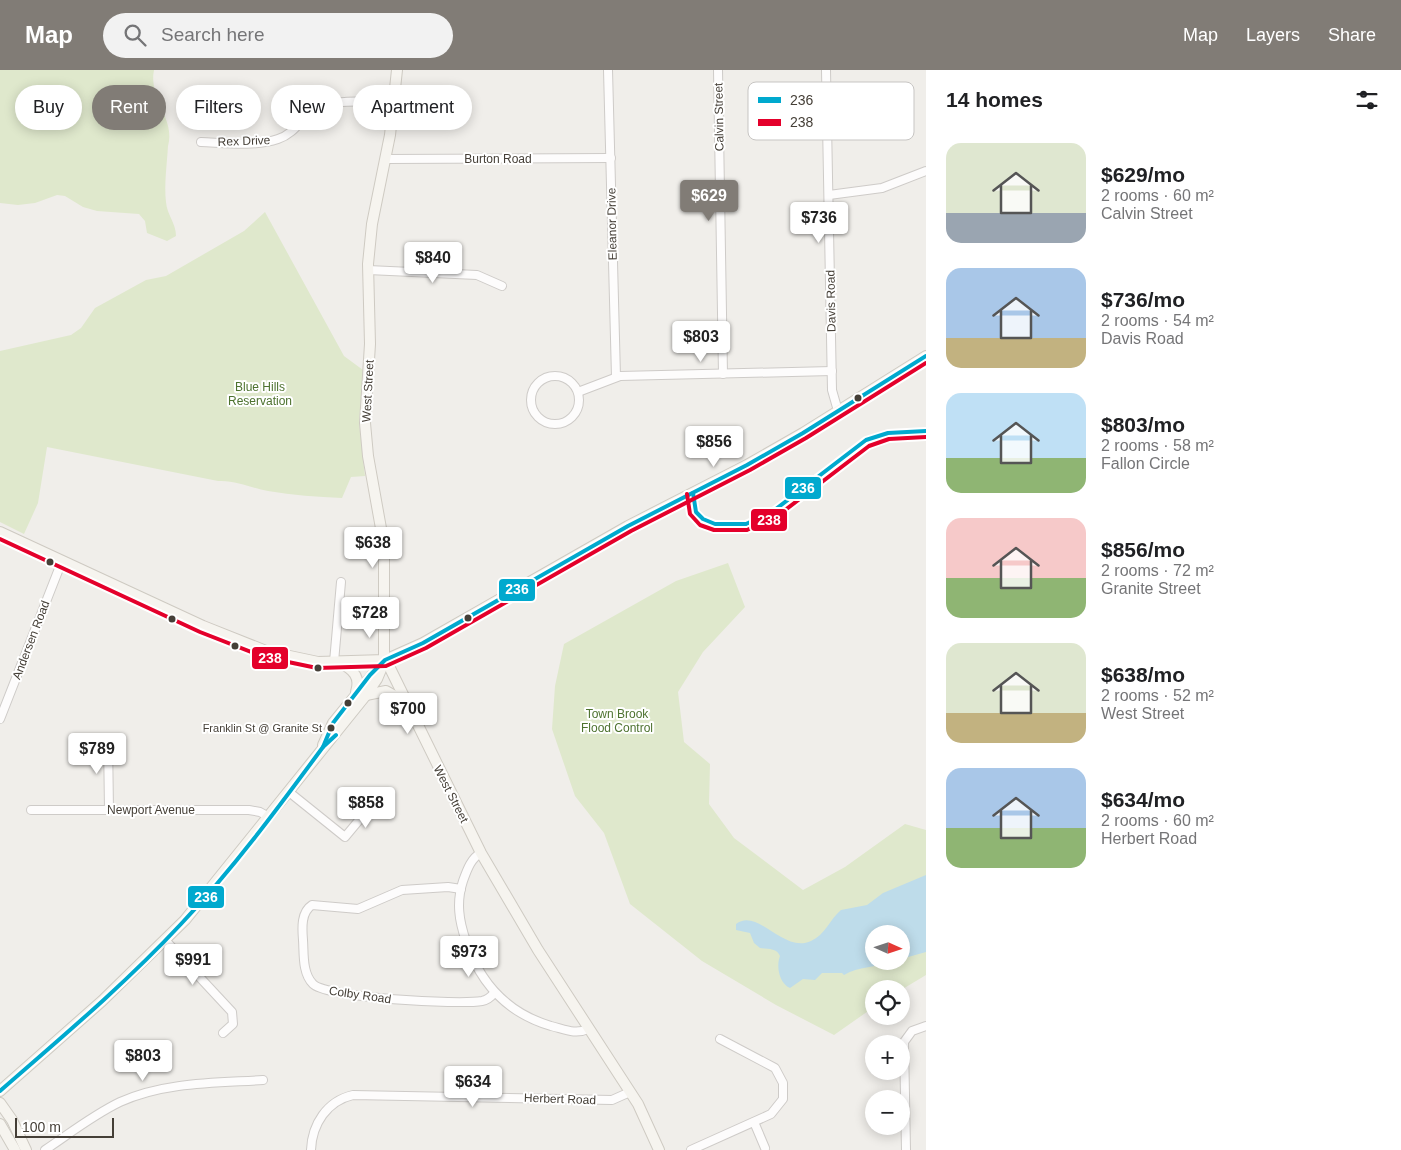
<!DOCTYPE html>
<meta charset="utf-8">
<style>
body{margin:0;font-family:Arial,sans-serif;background:#f2f2f2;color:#202124;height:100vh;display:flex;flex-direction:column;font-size:19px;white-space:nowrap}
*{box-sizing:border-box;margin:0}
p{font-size:16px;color:#757577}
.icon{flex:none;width:28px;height:28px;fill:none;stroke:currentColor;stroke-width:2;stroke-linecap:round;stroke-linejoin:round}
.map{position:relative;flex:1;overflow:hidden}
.side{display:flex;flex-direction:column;background:#fff;width:475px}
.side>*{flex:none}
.hud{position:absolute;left:15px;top:15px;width:475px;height:45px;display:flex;gap:10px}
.needle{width:32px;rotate:93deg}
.buttons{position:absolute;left:865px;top:855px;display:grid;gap:10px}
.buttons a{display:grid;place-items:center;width:45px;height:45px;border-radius:50%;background:#fff;box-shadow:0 2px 12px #0003;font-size:25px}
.scale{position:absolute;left:15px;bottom:12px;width:99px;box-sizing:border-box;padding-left:5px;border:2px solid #453f37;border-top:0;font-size:14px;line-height:18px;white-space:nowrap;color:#453f37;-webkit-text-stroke:4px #fff;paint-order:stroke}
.price{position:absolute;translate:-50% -42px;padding:0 11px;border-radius:5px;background:#fff;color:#222;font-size:16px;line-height:32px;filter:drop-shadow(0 1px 2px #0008)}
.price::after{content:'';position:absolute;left:50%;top:30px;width:15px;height:11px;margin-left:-8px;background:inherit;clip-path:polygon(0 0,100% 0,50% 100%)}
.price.active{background:#817c76;color:#fff}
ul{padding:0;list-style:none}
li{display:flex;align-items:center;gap:15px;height:125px;padding:0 20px}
li span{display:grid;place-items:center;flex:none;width:140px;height:100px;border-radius:15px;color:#555}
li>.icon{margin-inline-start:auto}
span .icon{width:60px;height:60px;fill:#fffc;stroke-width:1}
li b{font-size:21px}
h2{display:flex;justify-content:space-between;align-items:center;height:60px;padding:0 20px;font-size:21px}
.tag{padding:0 18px;border-radius:22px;background:#fff;box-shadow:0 2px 12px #0003;font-size:18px;line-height:45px}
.tag.active{background:#817c76;color:#fff}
header{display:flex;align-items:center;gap:30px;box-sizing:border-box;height:70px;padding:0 25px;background:#817c76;color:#fff}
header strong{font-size:24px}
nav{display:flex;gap:28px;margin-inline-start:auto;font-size:18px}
.search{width:350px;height:45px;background:#f2f2f2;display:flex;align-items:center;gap:12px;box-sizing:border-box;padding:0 18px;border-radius:28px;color:#757577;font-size:19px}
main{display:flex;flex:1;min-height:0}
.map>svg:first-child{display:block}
.green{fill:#dfe8cc;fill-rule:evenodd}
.water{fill:#bedcea}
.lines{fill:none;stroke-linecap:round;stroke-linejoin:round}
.street-casing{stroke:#cecbc8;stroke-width:10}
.secondary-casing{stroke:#cecac2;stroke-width:12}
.street{stroke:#fdfcfc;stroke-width:8}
.secondary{stroke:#f6f4ef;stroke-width:10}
.bus-1-casing{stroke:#fff;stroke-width:8}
.bus-2-casing{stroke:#fff;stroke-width:8}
.bus-1{stroke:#00a9ce;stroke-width:4}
.bus-2{stroke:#e4002b;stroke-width:4}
.bus-dot{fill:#453f37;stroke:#fff;stroke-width:2}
.labels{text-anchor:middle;stroke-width:4;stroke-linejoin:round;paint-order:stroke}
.bus-label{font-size:11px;fill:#453f37;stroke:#fff;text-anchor:end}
.street-label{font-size:12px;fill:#453f37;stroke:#fff}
.park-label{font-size:12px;fill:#4d722f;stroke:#fff}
.key{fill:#fff;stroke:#c7c5c3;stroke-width:1}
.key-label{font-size:14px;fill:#453f37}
.line-badge{stroke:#fff;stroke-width:2}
.badge-label{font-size:14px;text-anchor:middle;font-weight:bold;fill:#fff}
</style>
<header>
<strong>Map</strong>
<div class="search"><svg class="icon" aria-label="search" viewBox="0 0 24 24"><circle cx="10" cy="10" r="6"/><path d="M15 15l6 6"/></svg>Search here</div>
<nav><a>Map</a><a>Layers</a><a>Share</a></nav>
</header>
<main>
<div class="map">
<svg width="926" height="1080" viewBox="0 0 926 1080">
<rect width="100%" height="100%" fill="#f0eeea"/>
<g class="green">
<path d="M0,0H154C148,27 176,50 168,76C167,94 164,114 166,132C167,145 176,153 176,166L167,171L147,163L145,151L139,144L97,141L83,137L65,126L57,125L35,133L18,135L0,133Z"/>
<path d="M265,142L344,286L363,300L359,353L365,406L351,407L342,428C317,427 293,425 268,421C251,418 236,410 218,411L47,377L38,433L24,464L0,452V281L71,265L81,258L95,238L146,210L166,206L244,161Z"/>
<path d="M728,493L745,537L703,582L678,622L684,672L710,694L709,734L734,768L803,820L845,797L905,754L926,760V905L901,920L874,919V937L834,965L776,935L702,891L630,834L604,763L575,726L552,659L555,616L564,574L676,511ZM874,864H901V891H874Z"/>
</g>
<path class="water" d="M926,805V882L901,889V864H874V891H896C879,897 859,896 844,905L842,903H822L815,910L803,909L790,918C779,913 776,896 780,886C777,878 768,879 760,878L754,873L750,863L736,860V854C758,837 783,884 811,871C825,865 830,849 841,840L867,835L883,823Z"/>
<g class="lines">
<defs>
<g id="street">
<polyline points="608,0 616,307"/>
<polyline points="718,0 723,304"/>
<polyline points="826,0 832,320 838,341"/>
<path d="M201,72C225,73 254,77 278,69C294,64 301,49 313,40C330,28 374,32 394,33"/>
<polyline points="385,89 611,88"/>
<polyline points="829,125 882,118 926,101"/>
<polyline points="368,200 477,205 502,216"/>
<circle cx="555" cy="330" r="24"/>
<polyline points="578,322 620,306 832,301"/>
<polyline points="334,592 341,512"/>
<polyline points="0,649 62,491"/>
<polyline points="108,670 109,740"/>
<polyline points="289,722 345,767 370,737"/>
<polyline points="31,740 249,740 260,742 269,747"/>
<path d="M481,783C471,788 467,800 463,811C456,832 459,851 466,871C480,913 507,943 551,956C564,959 575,965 588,959"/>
<path d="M461,819L448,817L402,820L358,839L312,835C301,842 302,858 303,870C304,883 302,903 313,914C327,928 459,935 482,931C487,930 491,927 494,923"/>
<polyline points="165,870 232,942 233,954 223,963"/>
<polyline points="754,1052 765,1078"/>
<path d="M45,1080C69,1064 93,1045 120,1032C164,1012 215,1013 263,1010"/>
<path d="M311,1080C312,1054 327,1031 353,1025L612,1030L630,1022"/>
<polyline points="691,1080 771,1044 783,1029 783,1013 775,998 720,969"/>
<polyline points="906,1080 904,972 912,961 926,956"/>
</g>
<g id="secondary">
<polyline points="397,0 390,65 372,154 368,194 370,274 365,353 368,386 384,475 384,586 481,783 538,880 638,1034 659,1080"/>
<polyline points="0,462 203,556 266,581 318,592 385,590 423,573 628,456 747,395 803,363 926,286"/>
<path d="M340,593C353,599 361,607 356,622"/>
<polyline points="366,625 386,621 404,631"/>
<polyline points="323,675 333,653 383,592"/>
<polyline points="0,1021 102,931 185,850 366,625 377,609 385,590"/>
<polyline points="0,1033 12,1050 26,1080"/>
<polyline points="0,1054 15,1080"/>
</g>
</defs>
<use href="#street" class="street-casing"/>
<use href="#secondary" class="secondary-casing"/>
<use href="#street" class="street"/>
<use href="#secondary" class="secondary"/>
<defs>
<g id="bus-1">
<polyline points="693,423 696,442 703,449 715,454 746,454 772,442 866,370 888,363 926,361"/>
<polyline points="323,677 333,653 370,605 385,590 423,573 628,456 747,395 803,363 926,286"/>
<path d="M0,1021C62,967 125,914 181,854C233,799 278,738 323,677L336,665"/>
</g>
<g id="bus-2">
<polyline points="687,424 690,444 700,455 714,460 747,460 776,447 869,376 889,369 926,367"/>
<polyline points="0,469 200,562 264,587 317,598 386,596 426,578 631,461 750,400 806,368 926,293"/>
</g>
</defs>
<use href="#bus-1" class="bus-1-casing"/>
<use href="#bus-2" class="bus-2-casing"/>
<use href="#bus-1" class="bus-1"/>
<use href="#bus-2" class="bus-2"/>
</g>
<g class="bus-dot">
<circle cx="858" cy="328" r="4.5"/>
<circle cx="50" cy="492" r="4.5"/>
<circle cx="468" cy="548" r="4.5"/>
<circle cx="172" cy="549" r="4.5"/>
<circle cx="235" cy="576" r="4.5"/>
<circle cx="318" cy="598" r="4.5"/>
<circle cx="348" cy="633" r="4.5"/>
<circle cx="331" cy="658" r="4.5"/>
</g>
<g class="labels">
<g class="bus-label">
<text x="322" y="662">Franklin St @ Granite St</text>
</g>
<g class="street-label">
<text transform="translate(719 47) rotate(-91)" y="4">Calvin Street</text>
<text transform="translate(244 71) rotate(-2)" y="4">Rex Drive</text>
<text x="498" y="93">Burton Road</text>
<text transform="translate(612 154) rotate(-91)" y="4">Eleanor Drive</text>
<text transform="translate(831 231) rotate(-91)" y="4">Davis Road</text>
<text transform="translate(368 321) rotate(-87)" y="4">West Street</text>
<text transform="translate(31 570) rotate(-69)" y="4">Andersen Road</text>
<text transform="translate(451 724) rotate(63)" y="4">West Street</text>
<text x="151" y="744">Newport Avenue</text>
<text transform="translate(360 925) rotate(8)" y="4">Colby Road</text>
<text transform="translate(560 1029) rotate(2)" y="4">Herbert Road</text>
</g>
<g class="park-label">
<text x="260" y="321">Blue Hills<tspan x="260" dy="14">Reservation</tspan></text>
<text x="617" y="648">Town Brook<tspan x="617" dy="14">Flood Control</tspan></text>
</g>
</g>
<rect x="748" y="12" width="166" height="58" rx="8" class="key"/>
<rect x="758" y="27" width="23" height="6" fill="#00a9ce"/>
<rect x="758" y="49" width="23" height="7" fill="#e4002b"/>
<g class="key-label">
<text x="790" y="35">236</text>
<text x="790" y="57">238</text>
</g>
<g class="line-badge">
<rect x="784" y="406" width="38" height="24" rx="5" fill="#00a9ce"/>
<rect x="750" y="438" width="38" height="24" rx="5" fill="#e4002b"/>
<rect x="498" y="508" width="38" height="24" rx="5" fill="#00a9ce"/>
<rect x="251" y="576" width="38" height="24" rx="5" fill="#e4002b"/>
<rect x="187" y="815" width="38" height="24" rx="5" fill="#00a9ce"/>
</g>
<g class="badge-label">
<text x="803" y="423">236</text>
<text x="769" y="455">238</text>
<text x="517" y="524">236</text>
<text x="270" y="593">238</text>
<text x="206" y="832">236</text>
</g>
</svg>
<div class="buttons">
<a><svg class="needle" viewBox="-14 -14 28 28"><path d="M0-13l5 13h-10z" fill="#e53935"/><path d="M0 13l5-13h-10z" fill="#757577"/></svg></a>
<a><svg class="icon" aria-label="locate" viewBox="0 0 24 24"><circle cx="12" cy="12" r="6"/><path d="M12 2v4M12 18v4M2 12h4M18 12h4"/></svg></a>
<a>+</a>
<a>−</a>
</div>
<div class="scale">100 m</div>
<b class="price active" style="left:709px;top:152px">$629</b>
<b class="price" style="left:819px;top:174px">$736</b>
<b class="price" style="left:433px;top:214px">$840</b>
<b class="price" style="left:701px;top:293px">$803</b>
<b class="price" style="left:714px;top:398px">$856</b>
<b class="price" style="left:373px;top:499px">$638</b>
<b class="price" style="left:370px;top:569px">$728</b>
<b class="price" style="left:408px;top:665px">$700</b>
<b class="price" style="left:97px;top:705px">$789</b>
<b class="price" style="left:366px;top:759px">$858</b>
<b class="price" style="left:469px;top:908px">$973</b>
<b class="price" style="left:193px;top:916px">$991</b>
<b class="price" style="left:143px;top:1012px">$803</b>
<b class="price" style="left:473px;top:1038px">$634</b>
<div class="hud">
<a class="tag">Buy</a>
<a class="tag active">Rent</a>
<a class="tag">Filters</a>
<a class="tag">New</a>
<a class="tag">Apartment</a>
</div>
</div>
<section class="side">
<h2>14 homes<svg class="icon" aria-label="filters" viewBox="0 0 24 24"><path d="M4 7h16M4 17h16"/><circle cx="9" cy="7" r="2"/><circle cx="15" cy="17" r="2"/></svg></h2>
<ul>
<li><span style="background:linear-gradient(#dfe7d0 70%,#9aa5b1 0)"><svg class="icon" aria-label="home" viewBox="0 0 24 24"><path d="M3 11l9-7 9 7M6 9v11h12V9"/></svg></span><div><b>$629/mo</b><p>2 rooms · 60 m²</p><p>Calvin Street</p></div></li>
<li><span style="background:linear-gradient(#a9c7e8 70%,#c2b280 0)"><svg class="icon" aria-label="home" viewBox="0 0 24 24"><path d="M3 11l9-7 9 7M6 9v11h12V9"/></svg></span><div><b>$736/mo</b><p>2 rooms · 54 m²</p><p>Davis Road</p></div></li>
<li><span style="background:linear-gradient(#bfe0f5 65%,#8fb573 0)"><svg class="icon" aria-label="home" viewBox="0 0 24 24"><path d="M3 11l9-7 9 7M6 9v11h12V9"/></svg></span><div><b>$803/mo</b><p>2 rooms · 58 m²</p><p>Fallon Circle</p></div></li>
<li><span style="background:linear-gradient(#f6c9c9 60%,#8fb573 0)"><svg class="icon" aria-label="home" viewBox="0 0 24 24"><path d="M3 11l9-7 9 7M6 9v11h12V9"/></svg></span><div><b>$856/mo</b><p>2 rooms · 72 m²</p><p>Granite Street</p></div></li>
<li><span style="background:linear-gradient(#dfe7d0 70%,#c2b280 0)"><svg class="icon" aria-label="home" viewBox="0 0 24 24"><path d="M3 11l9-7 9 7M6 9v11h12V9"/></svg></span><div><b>$638/mo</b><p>2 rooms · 52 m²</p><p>West Street</p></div></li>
<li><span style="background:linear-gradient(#a9c7e8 60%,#8fb573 0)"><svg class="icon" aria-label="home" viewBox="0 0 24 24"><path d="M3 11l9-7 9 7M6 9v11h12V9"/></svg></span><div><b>$634/mo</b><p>2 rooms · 60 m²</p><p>Herbert Road</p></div></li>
</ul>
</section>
</main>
